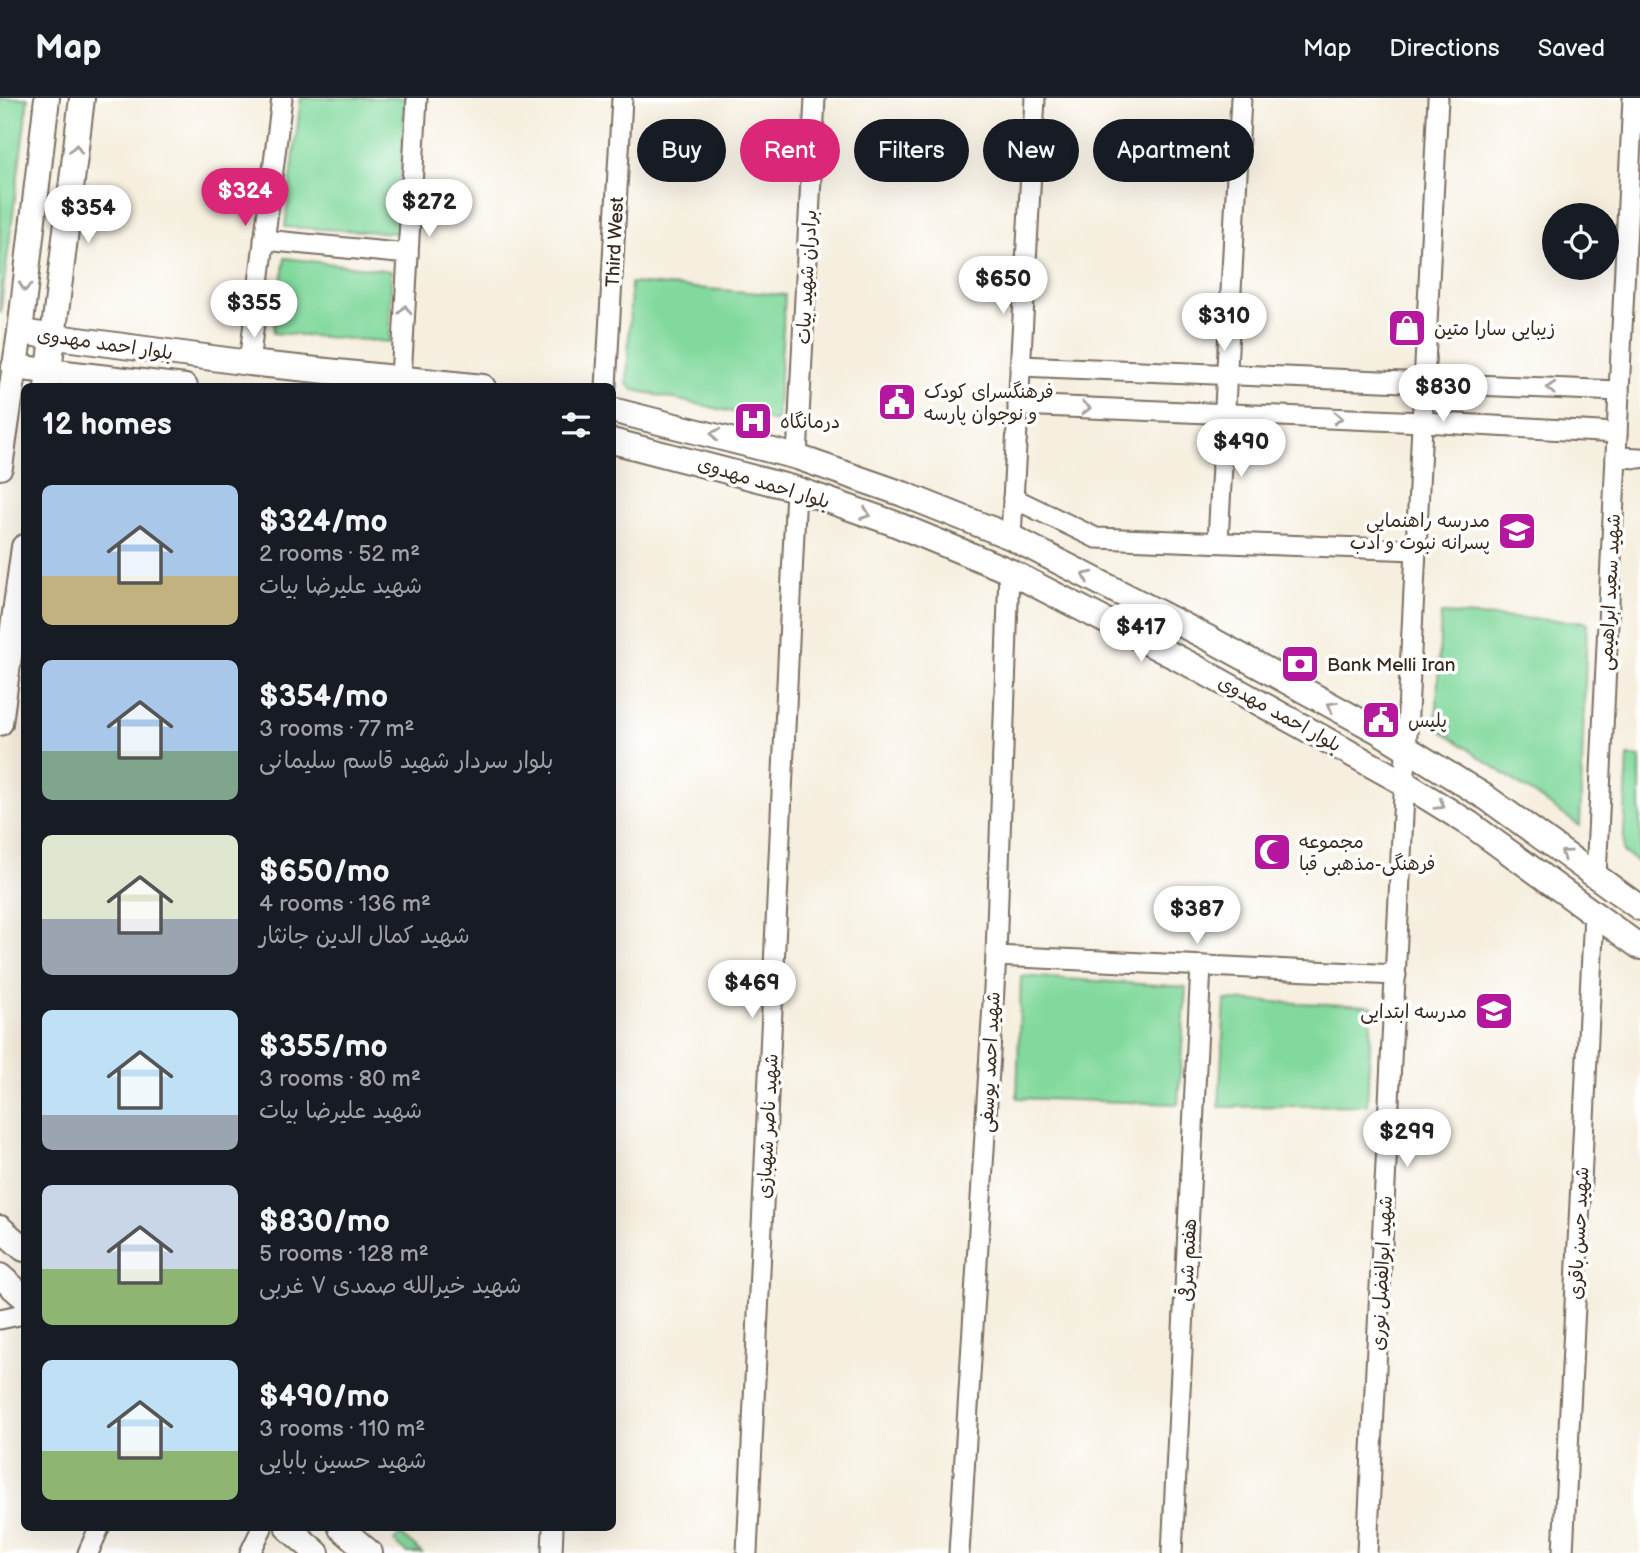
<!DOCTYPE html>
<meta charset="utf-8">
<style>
body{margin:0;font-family:"Balsamiq Sans","Playpen Sans Arabic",sans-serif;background:#20242c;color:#f1f3f6;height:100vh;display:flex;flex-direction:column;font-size:26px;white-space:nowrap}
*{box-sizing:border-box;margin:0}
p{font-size:23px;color:#9ea1a6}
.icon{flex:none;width:38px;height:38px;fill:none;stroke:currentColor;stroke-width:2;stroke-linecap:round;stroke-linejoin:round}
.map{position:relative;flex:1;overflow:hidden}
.details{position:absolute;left:21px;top:285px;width:595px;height:1148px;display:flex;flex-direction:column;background:#171b24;border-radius:10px;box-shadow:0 7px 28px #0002}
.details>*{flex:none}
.top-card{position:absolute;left:637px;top:21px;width:665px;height:63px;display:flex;gap:14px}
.controls{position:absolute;left:1542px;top:105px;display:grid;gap:14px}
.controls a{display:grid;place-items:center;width:77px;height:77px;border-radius:50%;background:#171b24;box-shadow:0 7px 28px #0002;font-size:35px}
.price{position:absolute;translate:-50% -60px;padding:0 16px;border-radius:24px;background:#fff;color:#222;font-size:23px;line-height:46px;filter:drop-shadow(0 2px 4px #0008)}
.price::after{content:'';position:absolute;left:50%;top:42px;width:21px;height:16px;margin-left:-10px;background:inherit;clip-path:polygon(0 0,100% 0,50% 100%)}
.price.selected{background:#db2777;color:#fff}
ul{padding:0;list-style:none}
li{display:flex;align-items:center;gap:21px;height:175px;padding:0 21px}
li span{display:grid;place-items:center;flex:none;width:196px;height:140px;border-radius:10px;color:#555}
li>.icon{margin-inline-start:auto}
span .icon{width:84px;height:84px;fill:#fffc;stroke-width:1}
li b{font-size:30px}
h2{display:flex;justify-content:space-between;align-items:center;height:84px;padding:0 21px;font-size:30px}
.pill{padding:0 24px;border-radius:32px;background:#171b24;box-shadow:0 7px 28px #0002;font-size:24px;line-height:63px}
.pill.selected{background:#db2777;color:#fff}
header{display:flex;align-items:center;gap:42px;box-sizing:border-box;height:98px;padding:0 35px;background:#171b24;border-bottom:2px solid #363941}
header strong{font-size:33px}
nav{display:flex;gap:38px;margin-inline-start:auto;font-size:24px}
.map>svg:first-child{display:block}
.green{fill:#82d99d;stroke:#5e825e;stroke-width:2}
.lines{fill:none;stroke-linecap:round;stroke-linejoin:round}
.minor-casing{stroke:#7c6f62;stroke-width:23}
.major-casing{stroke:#7c6f62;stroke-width:28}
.minor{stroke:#fff;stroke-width:19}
.major{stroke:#fff;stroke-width:24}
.oneway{stroke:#a79f9a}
.labels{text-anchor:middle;stroke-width:7;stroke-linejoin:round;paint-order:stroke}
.street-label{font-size:19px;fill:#3b2a1e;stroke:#fff}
.poi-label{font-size:19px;fill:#3b2a1e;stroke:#fff;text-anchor:start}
</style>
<header>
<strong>Map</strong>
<nav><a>Map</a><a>Directions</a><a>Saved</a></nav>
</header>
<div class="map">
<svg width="1640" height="1455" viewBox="0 0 1640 1455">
<rect width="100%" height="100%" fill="#fff"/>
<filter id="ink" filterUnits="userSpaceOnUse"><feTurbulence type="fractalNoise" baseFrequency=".0143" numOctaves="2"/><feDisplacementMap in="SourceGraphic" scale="14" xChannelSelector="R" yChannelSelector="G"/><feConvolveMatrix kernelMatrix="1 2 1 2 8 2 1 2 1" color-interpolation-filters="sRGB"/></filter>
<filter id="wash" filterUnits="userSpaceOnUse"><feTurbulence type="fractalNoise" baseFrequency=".00686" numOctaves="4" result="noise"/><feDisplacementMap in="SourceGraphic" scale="28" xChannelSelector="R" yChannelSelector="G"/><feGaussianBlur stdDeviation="1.57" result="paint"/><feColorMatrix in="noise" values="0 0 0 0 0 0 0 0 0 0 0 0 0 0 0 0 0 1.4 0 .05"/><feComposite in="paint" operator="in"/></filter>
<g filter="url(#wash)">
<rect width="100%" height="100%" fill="#f6efdf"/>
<g class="green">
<polygon points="0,0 28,0 0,216"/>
<polygon points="301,0 405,0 398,135 285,129"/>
<polygon points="285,160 391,173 390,244 273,235"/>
<polygon points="631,185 785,197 777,324 634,292 627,286"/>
<polygon points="1441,516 1587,524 1580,728 1436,629"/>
<polygon points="1628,658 1640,659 1640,766 1623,754"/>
<polygon points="1021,878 1186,889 1178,1006 1017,1000"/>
<polygon points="1225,902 1372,908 1367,1007 1219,1009"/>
<polygon points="400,1436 422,1455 408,1455 394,1444"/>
</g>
</g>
<g filter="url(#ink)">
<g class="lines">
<defs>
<g id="minor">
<polyline points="264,142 408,156"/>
<polyline points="249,265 282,0"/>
<polyline points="1020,268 1619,293"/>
<polyline points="401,280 417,0"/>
<polyline points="606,289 622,0"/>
<polyline points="1018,307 1423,324 1617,335"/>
<polyline points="797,359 815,0"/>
<polyline points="1616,359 1640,360"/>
<polyline points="1013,400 1096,440 1416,452"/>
<polyline points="1011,439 1035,0"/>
<polyline points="1218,444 1241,0"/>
<polyline points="1596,778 1633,0"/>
<polyline points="996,858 1396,877"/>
<polyline points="0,1221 24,1216"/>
<polyline points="88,1455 99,1430"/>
<polyline points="250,1455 262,1430"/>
<polyline points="552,1455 553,1430"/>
<polyline points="747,1455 796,391"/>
<polyline points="959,1455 996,858 1009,473"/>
<polyline points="1172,1455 1201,868"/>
<polyline points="1367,1455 1438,0"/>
<polyline points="1563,1455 1594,815"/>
</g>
<g id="major">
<polyline points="20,234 249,265 483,289"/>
<polyline points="14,269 185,289"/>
<polyline points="47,289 82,0"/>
<polyline points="612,312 797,359 903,396 1011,439 1210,541 1380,634 1487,700 1640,810"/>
<polyline points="612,343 796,391 893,425 1009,473 1195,569 1404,685 1470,726 1640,849"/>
<polyline points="0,369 20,234 47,0"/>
<polyline points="0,625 24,449"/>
<polyline points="0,1130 24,1151"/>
<polyline points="0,1178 24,1199"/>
<polyline points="288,1430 317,1455"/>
<polyline points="341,1430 370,1455"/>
</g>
</defs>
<use href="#minor" class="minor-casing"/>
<use href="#major" class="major-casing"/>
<use href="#minor" class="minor"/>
<use href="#major" class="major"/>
</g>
<defs><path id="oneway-chevron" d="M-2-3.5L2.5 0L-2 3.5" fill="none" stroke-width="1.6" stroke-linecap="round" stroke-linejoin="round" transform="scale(1.75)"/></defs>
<g class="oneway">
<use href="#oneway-chevron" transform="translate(76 51) rotate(-83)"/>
<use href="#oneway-chevron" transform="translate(25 189) rotate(97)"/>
<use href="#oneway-chevron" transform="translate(405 212) rotate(-87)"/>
<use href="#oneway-chevron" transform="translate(1551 290) rotate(-177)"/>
<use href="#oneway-chevron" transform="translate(1086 310) rotate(2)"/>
<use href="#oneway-chevron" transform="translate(1338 320) rotate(2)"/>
<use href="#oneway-chevron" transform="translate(715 336) rotate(-165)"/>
<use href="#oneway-chevron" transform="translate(866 416) rotate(19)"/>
<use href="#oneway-chevron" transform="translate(1087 478) rotate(-153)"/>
<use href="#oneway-chevron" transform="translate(1332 608) rotate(-151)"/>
<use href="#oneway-chevron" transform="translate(1440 707) rotate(32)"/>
<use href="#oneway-chevron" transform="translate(1565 756) rotate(-144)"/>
</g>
</g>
<defs>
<symbol id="shop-square" viewBox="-11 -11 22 22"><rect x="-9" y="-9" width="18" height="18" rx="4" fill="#b5179e" stroke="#fff"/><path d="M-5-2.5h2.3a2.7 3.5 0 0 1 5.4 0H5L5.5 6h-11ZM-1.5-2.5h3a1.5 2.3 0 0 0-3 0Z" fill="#fff"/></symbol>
<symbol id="civic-square" viewBox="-11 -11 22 22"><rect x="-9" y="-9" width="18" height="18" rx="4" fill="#b5179e" stroke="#fff"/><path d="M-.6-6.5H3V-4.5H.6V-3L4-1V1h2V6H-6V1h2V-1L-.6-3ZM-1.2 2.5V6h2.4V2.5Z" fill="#fff"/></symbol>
<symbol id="hospital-square" viewBox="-11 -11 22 22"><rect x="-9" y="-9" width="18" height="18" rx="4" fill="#b5179e" stroke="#fff"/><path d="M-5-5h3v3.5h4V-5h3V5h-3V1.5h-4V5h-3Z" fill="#fff"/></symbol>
<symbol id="school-square" viewBox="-11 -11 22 22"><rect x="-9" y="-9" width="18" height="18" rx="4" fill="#b5179e" stroke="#fff"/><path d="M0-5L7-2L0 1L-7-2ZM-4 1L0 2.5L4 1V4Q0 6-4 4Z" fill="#fff"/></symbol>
<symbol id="bank-square" viewBox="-11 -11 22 22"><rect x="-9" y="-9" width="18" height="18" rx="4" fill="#b5179e" stroke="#fff"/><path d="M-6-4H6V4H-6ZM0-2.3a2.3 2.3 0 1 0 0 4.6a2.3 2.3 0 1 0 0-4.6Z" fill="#fff"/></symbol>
<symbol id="mosque-square" viewBox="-11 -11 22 22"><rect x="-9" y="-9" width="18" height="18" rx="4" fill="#b5179e" stroke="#fff"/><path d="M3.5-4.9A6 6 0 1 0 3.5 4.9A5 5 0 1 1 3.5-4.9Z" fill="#fff"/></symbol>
</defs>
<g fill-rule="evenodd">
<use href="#shop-square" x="1385" y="208" width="44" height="44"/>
<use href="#civic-square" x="875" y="282" width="44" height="44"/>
<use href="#hospital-square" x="731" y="301" width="44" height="44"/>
<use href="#school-square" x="1495" y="411" width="44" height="44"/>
<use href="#bank-square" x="1278" y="544" width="44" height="44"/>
<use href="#civic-square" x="1359" y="600" width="44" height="44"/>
<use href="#mosque-square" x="1250" y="732" width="44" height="44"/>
<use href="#school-square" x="1472" y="891" width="44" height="44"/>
</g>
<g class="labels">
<g class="street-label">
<text transform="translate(614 144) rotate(-87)" y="7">Third West</text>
<text transform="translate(806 179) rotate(-87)" y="7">برادران شهید بیات</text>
<text transform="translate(105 245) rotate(8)" y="7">بلوار احمد مهدوی</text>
<text transform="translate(764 384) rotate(17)" y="7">بلوار احمد مهدوی</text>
<text transform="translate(1609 494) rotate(-87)" y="7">شهید سعید ابراهیمی</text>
<text transform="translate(1280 615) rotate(29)" y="7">بلوار احمد مهدوی</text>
<text transform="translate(989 964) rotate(-87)" y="7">شهید احمد یوسفی</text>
<text transform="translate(767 1028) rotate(-87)" y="7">شهید ناصر شهبازی</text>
<text transform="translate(1578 1135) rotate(-87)" y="7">شهید حسن باقری</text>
<text transform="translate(1187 1162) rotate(-87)" y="7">هفتم شرقی</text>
<text transform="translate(1381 1175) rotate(-87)" y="7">شهید ابوالفضل نوری</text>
</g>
<g class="poi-label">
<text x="1434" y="237">زیبایی سارا متین</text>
<text x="924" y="300">فرهنگسرای کودک<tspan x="924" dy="22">و نوجوان پارسه</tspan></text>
<text x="780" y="330">درمانگاه</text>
<text x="1490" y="429" text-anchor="end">مدرسه راهنمایی<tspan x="1490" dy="22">پسرانه نبوت و ادب</tspan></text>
<text x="1327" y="573">Bank Melli Iran</text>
<text x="1408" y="629">پلیس</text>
<text x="1299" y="750">مجموعه<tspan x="1299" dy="22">فرهنگی-مذهبی قبا</tspan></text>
<text x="1467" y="920" text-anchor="end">مدرسه ابتدایی</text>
</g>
</g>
</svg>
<div class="controls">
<a><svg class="icon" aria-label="locate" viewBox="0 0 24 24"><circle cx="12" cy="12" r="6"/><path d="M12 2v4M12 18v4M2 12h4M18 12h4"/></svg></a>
</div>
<b class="price selected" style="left:245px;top:130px">$324</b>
<b class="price" style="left:429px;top:141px">$272</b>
<b class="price" style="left:88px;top:147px">$354</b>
<b class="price" style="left:1003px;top:218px">$650</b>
<b class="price" style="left:254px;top:242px">$355</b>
<b class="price" style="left:1224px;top:255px">$310</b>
<b class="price" style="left:1443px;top:326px">$830</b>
<b class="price" style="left:1241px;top:381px">$490</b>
<b class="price" style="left:1141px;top:566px">$417</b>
<b class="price" style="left:1197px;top:848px">$387</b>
<b class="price" style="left:752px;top:922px">$469</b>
<b class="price" style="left:1407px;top:1071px">$299</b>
<div class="top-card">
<a class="pill">Buy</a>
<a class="pill selected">Rent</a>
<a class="pill">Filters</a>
<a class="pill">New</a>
<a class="pill">Apartment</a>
</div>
<section class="details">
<h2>12 homes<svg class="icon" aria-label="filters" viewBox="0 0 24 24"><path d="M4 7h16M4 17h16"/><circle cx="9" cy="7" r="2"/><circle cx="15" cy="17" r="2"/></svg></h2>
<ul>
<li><span style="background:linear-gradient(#a9c7e8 65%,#c2b280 0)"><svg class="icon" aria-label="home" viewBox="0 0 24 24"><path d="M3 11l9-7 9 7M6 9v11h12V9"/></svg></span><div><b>$324/mo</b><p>2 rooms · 52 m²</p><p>شهید علیرضا بیات</p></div></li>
<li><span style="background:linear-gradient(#a9c7e8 65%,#7fa58c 0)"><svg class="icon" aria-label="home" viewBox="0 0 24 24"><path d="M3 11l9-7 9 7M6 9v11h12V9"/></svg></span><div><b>$354/mo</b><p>3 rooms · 77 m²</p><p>بلوار سردار شهید قاسم سلیمانی</p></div></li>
<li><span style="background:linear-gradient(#dfe7d0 60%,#9aa5b1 0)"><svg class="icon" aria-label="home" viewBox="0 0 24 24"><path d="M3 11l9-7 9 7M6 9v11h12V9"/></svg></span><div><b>$650/mo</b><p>4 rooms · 136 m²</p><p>شهید کمال الدین جانثار</p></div></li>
<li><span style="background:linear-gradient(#bfe0f5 75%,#9aa5b1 0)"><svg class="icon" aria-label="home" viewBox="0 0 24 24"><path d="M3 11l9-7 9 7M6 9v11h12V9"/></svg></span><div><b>$355/mo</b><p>3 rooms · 80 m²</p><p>شهید علیرضا بیات</p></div></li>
<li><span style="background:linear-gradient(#c9d6e8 60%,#8fb573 0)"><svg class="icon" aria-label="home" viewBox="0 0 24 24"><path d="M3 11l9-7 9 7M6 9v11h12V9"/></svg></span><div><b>$830/mo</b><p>5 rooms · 128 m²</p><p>شهید خیرالله صمدی ۷ غربی</p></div></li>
<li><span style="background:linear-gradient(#bfe0f5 65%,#8fb573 0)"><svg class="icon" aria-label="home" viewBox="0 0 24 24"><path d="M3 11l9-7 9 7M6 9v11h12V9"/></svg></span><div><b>$490/mo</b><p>3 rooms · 110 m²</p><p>شهید حسین بابایی</p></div></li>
</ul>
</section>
</div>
